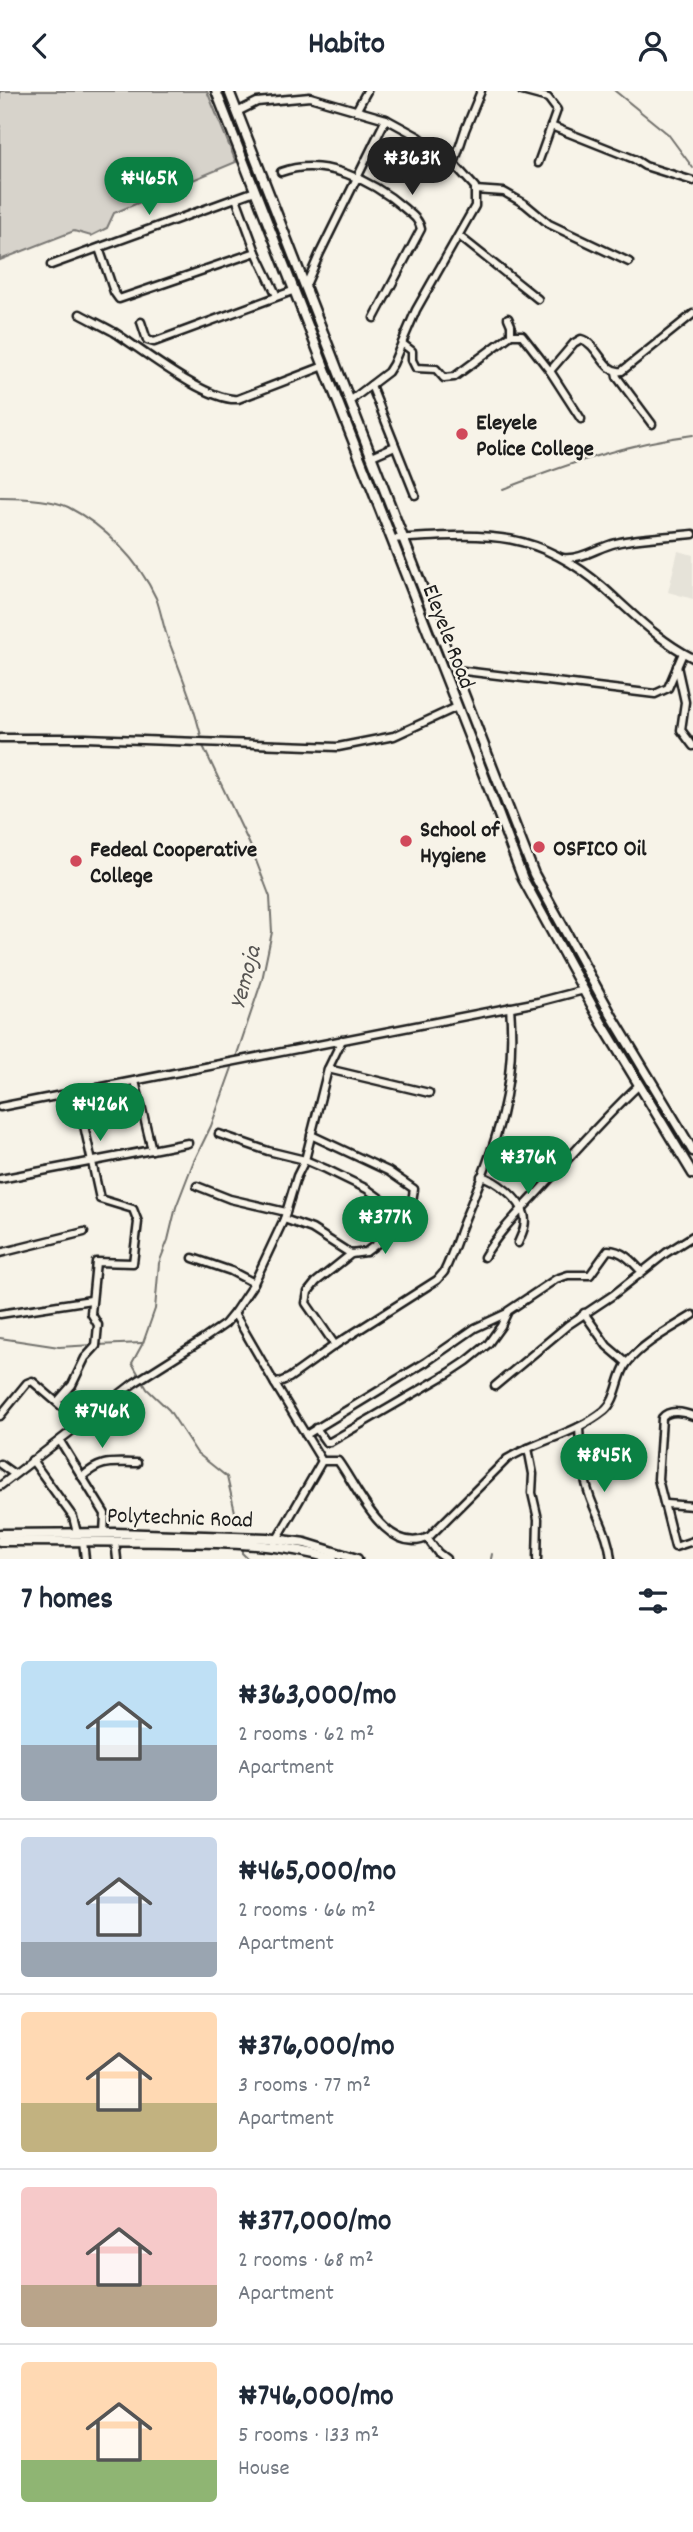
<!DOCTYPE html>
<meta charset="utf-8">
<style>
body{margin:0;font-family:Dekko,sans-serif;background:#f6f6f7;color:#1f2937;height:100vh;display:flex;flex-direction:column;font-size:26px;white-space:nowrap}
*{box-sizing:border-box;margin:0}
p{font-size:23px;color:#747a83}
.icon{flex:none;width:38px;height:38px;fill:none;stroke:currentColor;stroke-width:2;stroke-linecap:round;stroke-linejoin:round}
.map{position:relative;height:1468px;overflow:hidden}
.drawer{display:flex;flex-direction:column;background:#fff;flex:1}
.drawer>*{flex:none}
.price{position:absolute;translate:-50% -60px;padding:0 16px;border-radius:24px;background:#0b8043;color:#fff;font-size:23px;line-height:46px;filter:drop-shadow(0 2px 4px #0008)}
.price::after{content:'';position:absolute;left:50%;top:42px;width:21px;height:16px;margin-left:-10px;background:inherit;clip-path:polygon(0 0,100% 0,50% 100%)}
.price.on{background:#222;color:#fff}
ul{padding:0;list-style:none}
li{display:flex;align-items:center;gap:21px;height:175px;padding:0 21px}
li+li{border-top:2px solid #e0e1e3}
li span{display:grid;place-items:center;flex:none;width:196px;height:140px;border-radius:7px;color:#555}
li>.icon{margin-inline-start:auto}
span .icon{width:84px;height:84px;fill:#fffc;stroke-width:1}
li b{font-size:30px}
h2{display:flex;justify-content:space-between;align-items:center;height:84px;padding:0 21px;font-size:30px}
header{display:flex;justify-content:space-between;align-items:center;height:91px;padding:0 21px;background:#fff;font-size:32px;font-weight:700}
.map>svg:first-child{display:block}
.built{fill:#e6e3d9}
.green{fill:#d7d3cb;stroke:#7a7874;stroke-width:2}
.lines{fill:none;stroke-linecap:round;stroke-linejoin:round}
.stream{stroke:#72716c;stroke-width:2}
.minor-casing{stroke:#1c1c1c;stroke-width:11}
.major-casing{stroke:#1c1c1c;stroke-width:13}
.minor{stroke:#f7f3e8;stroke-width:6}
.major{stroke:#f7f3e8;stroke-width:8}
.poi-dot{fill:#d1495b;stroke:#f7f3e8;stroke-width:2.5}
.labels{text-anchor:middle;stroke-width:5;stroke-linejoin:round;paint-order:stroke}
.poi-label{font-size:23px;font-weight:bold;fill:#1c1c1c;stroke:#f7f3e8;text-anchor:start}
.street-label{font-size:23px;fill:#1c1c1c;stroke:#f7f3e8}
.water-label{font-size:24px;font-style:italic;fill:#565452;stroke:#f7f3e8}
</style>
<header><svg class="icon" aria-label="back" viewBox="0 0 24 24"><path d="M15 5l-7 7 7 7"/></svg>Habito<svg class="icon" aria-label="person" viewBox="0 0 24 24"><circle cx="12" cy="8" r="4"/><path d="M4 21q1-7 8-7t8 7"/></svg></header>
<div class="map">
<svg width="693" height="1468" viewBox="0 0 693 1468">
<rect width="100%" height="100%" fill="#f7f3e8"/>
<filter id="ink" filterUnits="userSpaceOnUse"><feTurbulence type="fractalNoise" baseFrequency=".0143" numOctaves="2"/><feDisplacementMap in="SourceGraphic" scale="14" xChannelSelector="R" yChannelSelector="G"/><feConvolveMatrix kernelMatrix="1 2 1 2 8 2 1 2 1" color-interpolation-filters="sRGB"/></filter>
<g filter="url(#ink)">
<polygon class="built" points="678,460 693,464 693,508 668,501"/>
<polygon class="green" points="0,0 207,0 236,71 114,122 107,137 91,145 74,140 0,169"/>
<g class="lines">
<g class="stream">
<polyline points="615,0 668,43 693,77"/>
<path d="M503,398C565,374 627,352 693,344"/>
<path d="M0,407C20,407 51,408 68,416C105,435 139,470 156,507C161,520 163,535 168,548C181,582 194,614 202,649"/>
<polyline points="203,655 250,754 270,806 272,841 262,889 235,969"/>
<polyline points="233,974 211,1035 193,1072 176,1116 168,1149 159,1172 155,1218 143,1252 132,1272 147,1298 169,1319 197,1362 227,1386 238,1434"/>
<polyline points="0,1247 59,1256 93,1254"/>
<polyline points="98,1254 142,1252"/>
<polyline points="242,1458 242,1462 248,1468"/>
<polyline points="491,1468 492,1463"/>
</g>
<defs>
<g id="minor">
<polyline points="522,0 548,7 557,19 538,72"/>
<polyline points="356,20 367,0"/>
<polyline points="237,21 257,11 310,6 386,28 419,46 454,73 475,96 475,115 416,219 393,273 388,281 350,310"/>
<polyline points="551,35 634,68 645,75 693,90"/>
<polyline points="454,73 465,39 481,0"/>
<path d="M281,81C323,65 373,90 404,117C412,124 419,128 421,138L374,227"/>
<polyline points="475,99 504,101 525,113 549,133 629,171"/>
<polyline points="236,107 256,161 277,205"/>
<polyline points="459,145 538,208"/>
<polyline points="99,157 114,201 119,208 256,161"/>
<polyline points="51,174 255,100"/>
<polyline points="306,194 320,162 386,28"/>
<path d="M80,223C91,229 103,235 114,241C142,259 207,311 238,308L324,275"/>
<polyline points="508,227 511,234 511,244"/>
<polyline points="141,231 147,249 154,251 295,199"/>
<polyline points="403,253 412,260 412,269 416,277 436,278 444,287 454,286 511,244 522,244 550,280 581,328"/>
<path d="M550,280L574,252L581,248C599,253 603,283 622,280L693,223"/>
<polyline points="616,281 617,286 652,333"/>
<polyline points="371,294 415,404"/>
<polyline points="372,365 395,355"/>
<path d="M392,448C480,443 533,435 604,497C632,522 659,550 693,567"/>
<path d="M563,467C582,469 598,456 616,452C641,446 667,446 693,443"/>
<polyline points="677,575 685,611 681,639 693,655"/>
<polyline points="456,579 655,603 668,597 683,562"/>
<polyline points="0,647 85,647 338,656 394,645 457,616"/>
<polyline points="328,978 429,1002"/>
<polyline points="135,990 152,1059"/>
<polyline points="0,1016 538,911 584,899"/>
<polyline points="219,1043 268,1060 305,1069 326,1078 367,1098 403,1124"/>
<polyline points="311,1044 388,1080 414,1098 412,1110 395,1139 366,1161 351,1163 316,1191 308,1201 306,1212 335,1254"/>
<path d="M481,1085C496,1089 520,1108 524,1123C527,1133 522,1143 518,1152"/>
<polyline points="0,1088 188,1052"/>
<polyline points="197,1095 230,1108 286,1121"/>
<polyline points="284,1128 312,1138 351,1163"/>
<polyline points="0,1162 84,1141"/>
<path d="M484,1166C501,1137 524,1117 546,1092C577,1058 606,1025 639,994"/>
<polyline points="193,1167 231,1180 254,1192"/>
<path d="M234,1222L275,1293L322,1370H338C358,1397 386,1467 429,1446L507,1368C538,1349 574,1344 604,1320C618,1308 617,1286 627,1272C644,1251 671,1238 693,1224"/>
<polyline points="584,1222 607,1255 627,1272"/>
<polyline points="0,1223 91,1209"/>
<path d="M275,1293L289,1287L335,1254L437,1189L444,1181C453,1163 458,1144 466,1125C496,1052 517,998 510,916"/>
<polyline points="495,1295 568,1234 613,1204 666,1162 693,1145"/>
<polyline points="58,1310 72,1294 85,1267 96,1255 98,1234 91,1222 96,1171 133,1172 138,1131 133,1118 100,1108 77,1002"/>
<polyline points="0,1325 27,1292 32,1290 82,1333"/>
<path d="M693,1325C684,1321 669,1318 662,1327L658,1388L675,1456L693,1450"/>
<path d="M579,1336C580,1360 582,1383 590,1406C598,1428 609,1445 611,1468"/>
<path d="M316,1337L326,1351H330L449,1282L467,1270L488,1253L501,1235L508,1220L556,1188L568,1184H590L608,1159C622,1159 632,1170 641,1180"/>
<polyline points="306,1344 426,1271 475,1237 505,1223"/>
<polyline points="60,1350 105,1423 104,1442"/>
<polyline points="528,1357 533,1383 532,1402 538,1428 537,1468"/>
<polyline points="32,1369 73,1426 77,1442"/>
<polyline points="0,1373 14,1383"/>
<path d="M82,1386C102,1368 112,1372 137,1372"/>
<polyline points="0,1395 134,1292 202,1249 225,1233 234,1222 254,1192 284,1128 297,1085 305,1069 328,978 342,949"/>
<polyline points="666,1413 693,1415"/>
<polyline points="427,1447 438,1462 446,1468"/>
<polyline points="83,1450 85,1468"/>
<polyline points="115,1450 117,1468"/>
<polyline points="276,1450 322,1370"/>
</g>
<g id="major">
<polyline points="216,0 472,653 523,788 601,931 693,1083"/>
<polyline points="229,0 534,783 612,925 693,1060"/>
<polyline points="0,1443 116,1442 267,1447 305,1452 357,1468"/>
<path d="M0,1450C58,1450 115,1450 173,1451C227,1452 281,1452 333,1468"/>
</g>
</defs>
<use href="#minor" class="minor-casing"/>
<use href="#major" class="major-casing"/>
<use href="#minor" class="minor"/>
<use href="#major" class="major"/>
</g>
</g>
<g class="poi-dot">
<circle cx="462" cy="343" r="7"/>
<circle cx="406" cy="750" r="7"/>
<circle cx="539" cy="756" r="7"/>
<circle cx="76" cy="770" r="7"/>
</g>
<g class="labels">
<g class="poi-label">
<text x="476" y="338">Eleyele<tspan x="476" dy="26">Police College</tspan></text>
<text x="420" y="745">School of<tspan x="420" dy="26">Hygiene</tspan></text>
<text x="553" y="764">OSFICO Oil</text>
<text x="90" y="765">Fedeal Cooperative<tspan x="90" dy="26">College</tspan></text>
</g>
<g class="street-label">
<text transform="translate(450 545) rotate(69)" y="8">Eleyele Road</text>
<text transform="translate(180 1425) rotate(2)" y="8">Polytechnic Road</text>
</g>
<g class="water-label">
<text transform="translate(244 886) rotate(-75)" y="8">Yemoja</text>
</g>
</g>
</svg>
<b class="price on" style="left:412px;top:106px">₦363K</b>
<b class="price" style="left:149px;top:126px">₦465K</b>
<b class="price" style="left:100px;top:1052px">₦426K</b>
<b class="price" style="left:528px;top:1105px">₦376K</b>
<b class="price" style="left:385px;top:1165px">₦377K</b>
<b class="price" style="left:102px;top:1359px">₦746K</b>
<b class="price" style="left:604px;top:1403px">₦845K</b>
</div>
<section class="drawer">
<h2>7 homes<svg class="icon" aria-label="filters" viewBox="0 0 24 24"><path d="M4 7h16M4 17h16"/><circle cx="9" cy="7" r="2"/><circle cx="15" cy="17" r="2"/></svg></h2>
<ul>
<li><span style="background:linear-gradient(#bfe0f5 60%,#9aa5b1 0)"><svg class="icon" aria-label="home" viewBox="0 0 24 24"><path d="M3 11l9-7 9 7M6 9v11h12V9"/></svg></span><div><b>₦363,000/mo</b><p>2 rooms · 62 m²</p><p>Apartment</p></div></li>
<li><span style="background:linear-gradient(#c9d6e8 75%,#9aa5b1 0)"><svg class="icon" aria-label="home" viewBox="0 0 24 24"><path d="M3 11l9-7 9 7M6 9v11h12V9"/></svg></span><div><b>₦465,000/mo</b><p>2 rooms · 66 m²</p><p>Apartment</p></div></li>
<li><span style="background:linear-gradient(#ffd9b3 65%,#c2b280 0)"><svg class="icon" aria-label="home" viewBox="0 0 24 24"><path d="M3 11l9-7 9 7M6 9v11h12V9"/></svg></span><div><b>₦376,000/mo</b><p>3 rooms · 77 m²</p><p>Apartment</p></div></li>
<li><span style="background:linear-gradient(#f6c9c9 70%,#b9a48a 0)"><svg class="icon" aria-label="home" viewBox="0 0 24 24"><path d="M3 11l9-7 9 7M6 9v11h12V9"/></svg></span><div><b>₦377,000/mo</b><p>2 rooms · 68 m²</p><p>Apartment</p></div></li>
<li><span style="background:linear-gradient(#ffd9b3 70%,#8fb573 0)"><svg class="icon" aria-label="home" viewBox="0 0 24 24"><path d="M3 11l9-7 9 7M6 9v11h12V9"/></svg></span><div><b>₦746,000/mo</b><p>5 rooms · 133 m²</p><p>House</p></div></li>
</ul>
</section>
